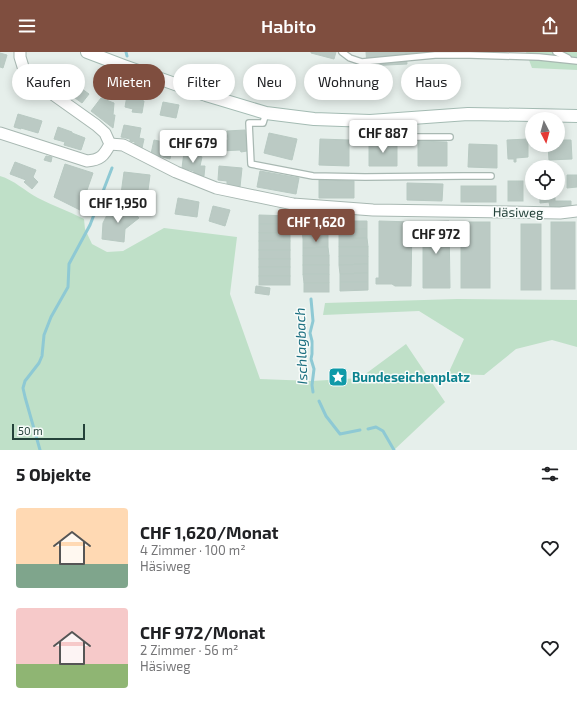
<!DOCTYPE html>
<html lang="de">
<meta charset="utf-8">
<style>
body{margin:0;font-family:"Exo 2",sans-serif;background:#f6f6f6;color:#202124;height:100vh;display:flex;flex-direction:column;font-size:15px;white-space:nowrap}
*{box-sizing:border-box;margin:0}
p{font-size:13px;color:#757577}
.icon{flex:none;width:22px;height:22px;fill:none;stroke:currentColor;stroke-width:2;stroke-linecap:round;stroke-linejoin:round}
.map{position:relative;height:398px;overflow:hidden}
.side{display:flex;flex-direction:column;background:#fff;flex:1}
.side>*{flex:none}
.banner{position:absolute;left:12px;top:12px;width:553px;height:36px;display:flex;gap:8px}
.needle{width:26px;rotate:174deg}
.tools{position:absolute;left:525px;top:60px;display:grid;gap:8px}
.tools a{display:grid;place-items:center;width:40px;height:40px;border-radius:50%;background:#fff;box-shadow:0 2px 10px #0003;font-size:20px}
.scale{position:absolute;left:12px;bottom:10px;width:73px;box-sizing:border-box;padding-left:4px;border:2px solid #24423a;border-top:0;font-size:11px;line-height:14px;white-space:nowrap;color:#24423a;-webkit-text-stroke:3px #f7fbf9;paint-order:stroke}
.price{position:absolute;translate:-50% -34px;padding:0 9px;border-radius:4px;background:#fff;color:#222;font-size:13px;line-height:26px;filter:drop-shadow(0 1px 2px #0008)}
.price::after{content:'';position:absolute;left:50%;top:24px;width:12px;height:9px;margin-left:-6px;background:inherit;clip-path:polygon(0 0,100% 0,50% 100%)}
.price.current{background:#7f4e3f;color:#fff}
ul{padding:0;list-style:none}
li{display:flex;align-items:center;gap:12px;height:100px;padding:0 16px}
li span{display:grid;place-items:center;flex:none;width:112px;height:80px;border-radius:4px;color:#555}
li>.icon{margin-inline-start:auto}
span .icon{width:48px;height:48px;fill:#fffc;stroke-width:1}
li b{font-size:17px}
h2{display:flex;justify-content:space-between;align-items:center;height:48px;padding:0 16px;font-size:17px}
.pill{padding:0 14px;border-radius:18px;background:#fff;box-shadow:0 2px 10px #0003;font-size:14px;line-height:36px}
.pill.current{background:#7f4e3f;color:#fff}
header{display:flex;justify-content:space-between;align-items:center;height:52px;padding:0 16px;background:#7f4e3f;color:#fff;font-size:18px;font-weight:600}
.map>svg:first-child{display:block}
.green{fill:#bfe0c8}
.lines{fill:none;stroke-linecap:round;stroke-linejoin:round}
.stream{stroke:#8ec9d4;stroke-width:3}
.building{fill:#bbcac4;stroke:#b8c9c2}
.lane-casing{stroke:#a8b8b2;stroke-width:8}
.street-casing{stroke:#a8b8b2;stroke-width:13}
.secondary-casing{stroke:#a4bbb3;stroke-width:14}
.lane{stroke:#fff;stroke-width:5.5}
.street{stroke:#fff;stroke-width:11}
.secondary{stroke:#fff;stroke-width:12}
.labels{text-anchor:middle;stroke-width:3;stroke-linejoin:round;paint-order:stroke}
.street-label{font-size:13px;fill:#24423a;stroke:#f7fbf9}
.culture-label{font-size:13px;font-weight:bold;fill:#0d838f;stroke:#f7fbf9;text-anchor:start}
.water-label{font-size:14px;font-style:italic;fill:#1c6f80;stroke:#f7fbf9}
</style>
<header><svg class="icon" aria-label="menu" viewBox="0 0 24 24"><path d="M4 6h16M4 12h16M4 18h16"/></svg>Habito<svg class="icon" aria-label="share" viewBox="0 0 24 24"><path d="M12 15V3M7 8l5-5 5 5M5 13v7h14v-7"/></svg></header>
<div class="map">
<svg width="577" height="398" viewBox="0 0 577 398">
<rect width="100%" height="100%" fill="#e6efeb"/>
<g class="green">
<polygon points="526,0 577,0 577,18 532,16"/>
<path d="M0,124C14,128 25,139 38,146C53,154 69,159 84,167L85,177L92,192L107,200L123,199L164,176L237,185L230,242L260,327L312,329L360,326L406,292L445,350L394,398H0Z"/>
<polygon points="457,247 577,248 577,295 552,288 516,297 484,323 448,322 464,287 419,259 323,263 325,251"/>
</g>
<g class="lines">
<g class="stream">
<polyline points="126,0 127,4"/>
<polyline points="311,247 313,269 310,281 312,289 312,302 311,307 314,317 312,333 313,340"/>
<polyline points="319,349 326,364 340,382 360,378"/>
<polyline points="368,377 376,375 383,379 394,398"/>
<polyline points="40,398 25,345 23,336 25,329 39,311 42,304 44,283 51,265 68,235 69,212 90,173 112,116"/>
</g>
</g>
<g class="building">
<polygon points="311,0 336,0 334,7 311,1"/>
<polygon points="366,0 406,0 407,12 367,14"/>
<polygon points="406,0 436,0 406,2"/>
<polygon points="0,1 7,3 3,16 0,15"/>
<polygon points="67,26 89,42 82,51 60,35"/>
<polygon points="128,38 143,41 141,48 144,49 142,61 132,60 133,57 125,55"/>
<polygon points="101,46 114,51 113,63 115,63 113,76 91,59"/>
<polygon points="163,50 179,53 176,66 160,63"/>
<polygon points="18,62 42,69 38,81 21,76 21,77 14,75"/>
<polygon points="124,73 141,76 139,86 144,87 142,96 134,94 135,90 130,89 130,87 121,85"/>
<polygon points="58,75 72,80 72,81 85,86 81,98 64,93 65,90 54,87"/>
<polygon points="245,78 247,99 241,100 240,98 220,99 219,89 228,88 227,79"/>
<polygon points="269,81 297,87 292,108 264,101"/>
<polygon points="320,87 349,88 349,114 319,113"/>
<polygon points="528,87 528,105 516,106 516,110 514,110 514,107 508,107 507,88"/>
<polygon points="154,88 173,92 170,107 151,102"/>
<polygon points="558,88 571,88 572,107 549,108 548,93 558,93"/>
<polygon points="369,89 397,90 397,114 369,114"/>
<polygon points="418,89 447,90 447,114 418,114"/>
<polygon points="469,92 497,93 497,116 468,115"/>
<polygon points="184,100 195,102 195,103 202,105 200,114 205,114 204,124 193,123 194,119 182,116"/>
<polygon points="46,104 52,105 51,110 44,108"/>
<polygon points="15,110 36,118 33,125 38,130 32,137 24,130 26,128 10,122"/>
<polygon points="65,112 93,121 80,158 54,145"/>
<polygon points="219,114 242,116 240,135 227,134 227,129 218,128"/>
<polygon points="260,119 299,126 296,142 257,135"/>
<polygon points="124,120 150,123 147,146 121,142"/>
<polygon points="567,123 577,123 577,135 567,136"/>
<polygon points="319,128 354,129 354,146 319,146"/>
<rect x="508" y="129" width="15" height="20"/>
<polygon points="407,131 443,132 442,149 407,148"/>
<rect x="461" y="134" width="35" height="16"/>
<polygon points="540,141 555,141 555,149 571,149 571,154 550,155 549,150 540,151"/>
<polygon points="178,146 199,150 197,165 175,162"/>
<polygon points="213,154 230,158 225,174 209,169"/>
<polygon points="110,157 131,157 139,166 125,177 124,190 102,187 103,171"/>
<polygon points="259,163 291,164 291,172 259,172"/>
<polygon points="328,168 328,177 302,178 302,169"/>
<polygon points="339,169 367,169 367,177 339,178"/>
<polygon points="379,169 412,170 411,234 395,234 392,232 376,232 376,226 379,226"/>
<polygon points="449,169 450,236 423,236 423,170"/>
<rect x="461" y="170" width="29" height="66"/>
<rect x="551" y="170" width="24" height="67"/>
<polygon points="259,172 291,172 290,181 259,181"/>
<rect x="521" y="172" width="20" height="66"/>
<polygon points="328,177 328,186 303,187 302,178"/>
<polygon points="367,177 367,186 339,187 339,178"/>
<rect x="259" y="181" width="31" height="8"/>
<polygon points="328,186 328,195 303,196 303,187"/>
<polygon points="367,186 368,195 339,195 339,187"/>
<rect x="259" y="189" width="31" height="9"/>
<polygon points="328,195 329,204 303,204 303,196"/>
<rect x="339" y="195" width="29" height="9"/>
<rect x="259" y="198" width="31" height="9"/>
<rect x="303" y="204" width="26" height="9"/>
<polygon points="339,204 368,204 368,212 339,213"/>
<rect x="259" y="207" width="31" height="8"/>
<polygon points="368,212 368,221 340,222 339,213"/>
<rect x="303" y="213" width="26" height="9"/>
<rect x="259" y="215" width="31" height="9"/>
<polygon points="368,221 368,230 340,230 340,222"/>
<polygon points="303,222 329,222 329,231 304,231"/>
<rect x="259" y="224" width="31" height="9"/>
<polygon points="340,230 368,230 368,238 340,239"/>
<rect x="304" y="231" width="25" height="9"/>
<polygon points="256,234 270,236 269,243 255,241"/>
</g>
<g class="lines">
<defs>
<g id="lane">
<polyline points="342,0 350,6 362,10 435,3 470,3 539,5 577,9"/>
<polyline points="556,0 568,6"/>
<polyline points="266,61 263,71 249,71 251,112 313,124 365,125 463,124 491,124"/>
<polyline points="406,67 409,85 450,85"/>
</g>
<g id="street">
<path d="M0,81L87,109C100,108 104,104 110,92L105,81L96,73L37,31L24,18L20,5V0"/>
<polyline points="110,92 123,93 176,120 216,136 293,152 373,158 508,160 560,161 577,159"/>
</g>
<polyline id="secondary" points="87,0 124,14 206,43 266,61 314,67 370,69 468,62 533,63 577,64"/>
</defs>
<use href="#lane" class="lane-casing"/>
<use href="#street" class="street-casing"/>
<use href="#secondary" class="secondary-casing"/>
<use href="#lane" class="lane"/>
<use href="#street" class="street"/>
<use href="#secondary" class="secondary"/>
</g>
<defs>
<symbol id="sight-square" viewBox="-11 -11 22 22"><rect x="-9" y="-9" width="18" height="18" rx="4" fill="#0f9aa8" stroke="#f7fbf9"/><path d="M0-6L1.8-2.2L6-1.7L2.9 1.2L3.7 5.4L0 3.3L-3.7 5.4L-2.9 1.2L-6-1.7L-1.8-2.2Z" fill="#fff"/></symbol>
</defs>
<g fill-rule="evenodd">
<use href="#sight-square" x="327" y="314" width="22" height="22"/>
</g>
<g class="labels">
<g class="street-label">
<text transform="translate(518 160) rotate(1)" y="5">Häsiweg</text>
</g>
<g class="culture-label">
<text x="352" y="330">Bundeseichenplatz</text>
</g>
<g class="water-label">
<text transform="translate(301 294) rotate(-92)" y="5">Ischlagbach</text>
</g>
</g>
</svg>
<div class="tools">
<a><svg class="needle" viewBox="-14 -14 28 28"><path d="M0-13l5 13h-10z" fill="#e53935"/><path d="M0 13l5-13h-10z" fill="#757577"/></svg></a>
<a><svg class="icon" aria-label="locate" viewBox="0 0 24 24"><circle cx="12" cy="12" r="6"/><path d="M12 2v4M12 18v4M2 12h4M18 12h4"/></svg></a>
</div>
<div class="scale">50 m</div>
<b class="price" style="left:383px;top:102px">CHF 887</b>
<b class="price" style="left:193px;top:112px">CHF 679</b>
<b class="price" style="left:118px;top:172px">CHF 1,950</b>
<b class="price current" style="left:316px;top:191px">CHF 1,620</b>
<b class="price" style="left:436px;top:203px">CHF 972</b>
<div class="banner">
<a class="pill">Kaufen</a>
<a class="pill current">Mieten</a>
<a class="pill">Filter</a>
<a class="pill">Neu</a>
<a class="pill">Wohnung</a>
<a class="pill">Haus</a>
</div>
</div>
<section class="side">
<h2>5 Objekte<svg class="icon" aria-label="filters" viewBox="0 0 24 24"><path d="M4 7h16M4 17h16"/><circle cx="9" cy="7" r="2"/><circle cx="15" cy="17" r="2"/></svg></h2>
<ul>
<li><span style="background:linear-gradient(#ffd9b3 70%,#7fa58c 0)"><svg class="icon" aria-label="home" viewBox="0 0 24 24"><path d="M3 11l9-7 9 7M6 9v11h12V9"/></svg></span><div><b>CHF 1,620/Monat</b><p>4 Zimmer · 100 m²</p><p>Häsiweg</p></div><svg class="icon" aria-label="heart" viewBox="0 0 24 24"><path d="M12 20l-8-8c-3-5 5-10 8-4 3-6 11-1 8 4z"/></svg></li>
<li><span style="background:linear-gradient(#f6c9c9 70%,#8fb573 0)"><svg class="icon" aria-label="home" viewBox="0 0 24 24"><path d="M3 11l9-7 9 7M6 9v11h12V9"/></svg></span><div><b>CHF 972/Monat</b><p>2 Zimmer · 56 m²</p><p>Häsiweg</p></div><svg class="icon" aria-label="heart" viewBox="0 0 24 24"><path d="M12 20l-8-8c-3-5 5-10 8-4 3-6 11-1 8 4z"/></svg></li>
</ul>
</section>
